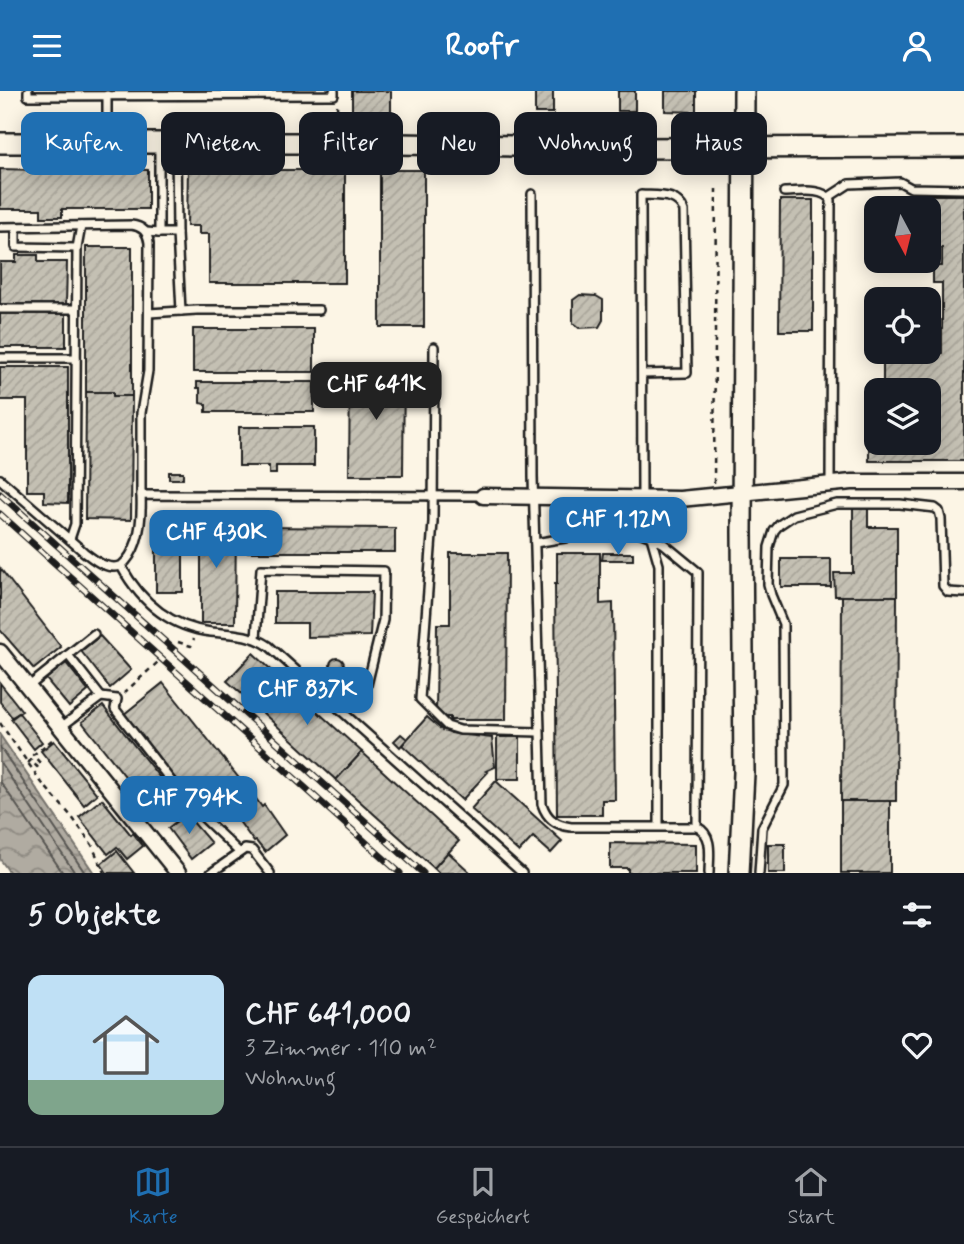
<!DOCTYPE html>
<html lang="de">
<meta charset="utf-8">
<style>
body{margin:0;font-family:Mynerve,sans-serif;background:#20242c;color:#f1f3f6;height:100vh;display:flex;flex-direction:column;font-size:26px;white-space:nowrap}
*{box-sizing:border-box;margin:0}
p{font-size:23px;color:#9ea1a6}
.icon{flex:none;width:38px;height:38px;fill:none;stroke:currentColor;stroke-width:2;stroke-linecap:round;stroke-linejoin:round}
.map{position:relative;height:782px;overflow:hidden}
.side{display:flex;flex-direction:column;background:#171b24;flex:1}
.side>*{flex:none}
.top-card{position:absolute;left:21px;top:21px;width:922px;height:63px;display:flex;gap:14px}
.needle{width:46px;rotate:173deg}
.controls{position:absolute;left:864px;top:105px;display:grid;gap:14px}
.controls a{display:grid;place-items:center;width:77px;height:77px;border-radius:14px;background:#171b24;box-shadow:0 4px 18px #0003;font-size:35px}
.price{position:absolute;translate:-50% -60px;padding:0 16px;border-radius:14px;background:#1f6fb2;color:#fff;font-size:23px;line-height:46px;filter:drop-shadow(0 2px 4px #0008)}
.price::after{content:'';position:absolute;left:50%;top:42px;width:21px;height:16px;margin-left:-10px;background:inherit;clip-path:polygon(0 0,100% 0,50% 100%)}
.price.on{background:#222;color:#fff}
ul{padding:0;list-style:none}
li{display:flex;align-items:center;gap:21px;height:175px;padding:0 28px}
li span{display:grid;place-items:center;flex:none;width:196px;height:140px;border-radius:14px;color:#555}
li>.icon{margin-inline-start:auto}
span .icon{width:84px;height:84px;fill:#fffc;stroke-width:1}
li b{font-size:30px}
h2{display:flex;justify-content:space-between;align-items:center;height:84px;padding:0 28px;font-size:30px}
.chip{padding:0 24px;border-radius:14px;background:#171b24;box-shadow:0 4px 18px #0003;font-size:24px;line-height:63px}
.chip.on{background:#1f6fb2;color:#fff}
header{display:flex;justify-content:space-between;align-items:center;height:91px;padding:0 28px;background:#1f6fb2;color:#fff;font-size:32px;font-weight:700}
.dock{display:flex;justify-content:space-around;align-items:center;height:98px;border-top:2px solid #363941;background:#171b24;font-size:19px;color:#9ea1a6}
.dock a{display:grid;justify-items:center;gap:4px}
.dock .on{color:#1f6fb2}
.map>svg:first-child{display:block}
.water{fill:url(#water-waves);stroke:#75726c;stroke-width:2}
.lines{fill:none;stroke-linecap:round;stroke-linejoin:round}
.shore{stroke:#575551;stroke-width:2}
.building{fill:url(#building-hatch);stroke:#1c1c1c;stroke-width:2;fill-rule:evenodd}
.service-casing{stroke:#1c1c1c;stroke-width:12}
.minor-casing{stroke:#1c1c1c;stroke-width:19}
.secondary-casing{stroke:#1c1c1c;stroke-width:24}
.path{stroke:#1c1c1c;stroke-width:2.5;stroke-dasharray:5 5;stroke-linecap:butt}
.service{stroke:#fcf5e5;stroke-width:7}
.minor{stroke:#fcf5e5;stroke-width:14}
.secondary{stroke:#fcf5e5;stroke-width:19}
.rail-casing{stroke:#1c1c1c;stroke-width:7}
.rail{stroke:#fcf5e5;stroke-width:4.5;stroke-dasharray:13;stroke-linecap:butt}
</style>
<header><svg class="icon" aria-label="menu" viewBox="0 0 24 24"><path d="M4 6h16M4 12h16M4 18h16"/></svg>Roofr<svg class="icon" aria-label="person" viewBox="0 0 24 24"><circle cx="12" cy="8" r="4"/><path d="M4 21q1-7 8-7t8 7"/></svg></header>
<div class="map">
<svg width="964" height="782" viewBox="0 0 964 782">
<defs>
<pattern id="water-waves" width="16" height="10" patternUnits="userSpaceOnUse" patternTransform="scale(1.75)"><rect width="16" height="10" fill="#b0aba1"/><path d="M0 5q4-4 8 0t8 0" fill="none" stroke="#8e8a82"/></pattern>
<pattern id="building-hatch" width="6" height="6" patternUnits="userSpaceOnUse" patternTransform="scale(1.75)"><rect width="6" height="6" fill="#c4c0b3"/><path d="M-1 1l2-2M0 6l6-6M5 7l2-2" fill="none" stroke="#a8a499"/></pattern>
</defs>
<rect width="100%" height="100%" fill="#fcf5e5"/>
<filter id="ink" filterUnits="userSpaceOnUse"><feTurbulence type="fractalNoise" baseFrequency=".0143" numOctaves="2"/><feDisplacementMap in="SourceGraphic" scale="14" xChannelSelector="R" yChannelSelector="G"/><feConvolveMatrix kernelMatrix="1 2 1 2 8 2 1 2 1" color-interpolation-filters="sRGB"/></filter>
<g filter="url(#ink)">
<polygon class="water" points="0,644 94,782 10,782 0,768"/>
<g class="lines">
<g class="shore">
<polyline points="0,656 85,782"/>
<polyline points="0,671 75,782"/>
<polyline points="0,690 63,782"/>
</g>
</g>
<g class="building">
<rect x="352" y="0" width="39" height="21"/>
<rect x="535" y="0" width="18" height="22"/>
<rect x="618" y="0" width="17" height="20"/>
<polygon points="665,0 696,0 696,21 665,20"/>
<polygon points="41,76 148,79 148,118 62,118 62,126 41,126 41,118 0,118 0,78 41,79"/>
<polygon points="188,76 213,76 213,79 345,79 345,192 209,192 209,143 199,143 199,135 187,135"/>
<rect x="380" y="79" width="44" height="157"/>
<path d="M919,104H964V370H869V294H883V262H942V192H933V175H942V157H929V117H919ZM877,299H929V352H877Z"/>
<polygon points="780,109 813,109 813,240 779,240"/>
<polygon points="86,156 132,156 132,305 113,305 113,301 86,301"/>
<polygon points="16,164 38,164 38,171 67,171 66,215 0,215 0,171 16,171"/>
<polygon points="580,204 596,205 603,209 603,229 599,236 579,237 573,232 573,209"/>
<rect x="0" y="223" width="66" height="33"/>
<rect x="193" y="238" width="121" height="43"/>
<polygon points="0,276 68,276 68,412 44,411 44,400 27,400 27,309 0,309"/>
<polygon points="350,278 404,278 403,384 349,384"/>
<polygon points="197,291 314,291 314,321 206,321 206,313 200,312 200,297 197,297"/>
<polygon points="86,301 113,301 113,305 132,305 131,429 85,428"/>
<polygon points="239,336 314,336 314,375 276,375 276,383 269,383 269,375 239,375"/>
<rect x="169" y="381" width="14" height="7"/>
<polygon points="853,417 868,417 868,436 897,436 897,505 835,505 834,482 853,482"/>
<rect x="156" y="433" width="27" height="68"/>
<polygon points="186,433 236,433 235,532 201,532 201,458 186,458"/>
<polygon points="236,436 395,437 395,461 236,461"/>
<polygon points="450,462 507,462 506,629 450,629 450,626 436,626 437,533 450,533"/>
<polygon points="557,462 600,462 600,513 613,512 615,709 602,709 602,724 557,724 555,493 557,493"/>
<polygon points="603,462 633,462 633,469 602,469"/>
<rect x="781" y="468" width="50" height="28"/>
<polygon points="0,477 61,556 34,578 0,539"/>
<polygon points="275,501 372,501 370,545 307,546 307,532 275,532"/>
<polygon points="842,505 897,505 896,710 841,710"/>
<polygon points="100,545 131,579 110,597 81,560"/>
<polygon points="253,562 277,584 251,611 227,590"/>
<circle cx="337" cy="574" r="7"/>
<polygon points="66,572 88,600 69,616 46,588"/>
<polygon points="277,584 362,661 336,689 251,611"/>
<polygon points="0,592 22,620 12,626 0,611"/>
<polygon points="163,592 246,696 212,724 197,705 192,709 123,624"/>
<polygon points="103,615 175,706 155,723 82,631"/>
<polygon points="19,622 42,651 34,658 11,628"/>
<polygon points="427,626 442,639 444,636 451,642 492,647 495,676 486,680 488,681 462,709 402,654"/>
<polygon points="401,643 407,648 400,656 394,650"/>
<rect x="497" y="646" width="23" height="42"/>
<polygon points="54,650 97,703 84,714 41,660"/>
<polygon points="362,661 459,750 434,777 336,689"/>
<polygon points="496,690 562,750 551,762 533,746 519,761 471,718"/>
<polygon points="254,705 262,716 264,714 285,744 265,761 256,750 254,751 233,722"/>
<polygon points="102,708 131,744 133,742 143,755 127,768 117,756 108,763 79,726"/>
<rect x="841" y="710" width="49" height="72"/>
<polygon points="186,723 211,752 191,768 168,737"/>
<polygon points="610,752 696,753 696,782 628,782 628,777 610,777"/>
<rect x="768" y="753" width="17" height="29"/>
<polygon points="117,760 134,782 107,782 101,773"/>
<polygon points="448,761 471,782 439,782 434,777"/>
</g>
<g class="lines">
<defs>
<g id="service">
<polyline points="28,0 28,5 334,4 334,0"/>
<polyline points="107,4 107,51"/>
<polyline points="176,55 177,142"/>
<path d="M784,101C799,101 822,96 831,109L830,394"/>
<path d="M532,103L533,386L542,713C547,728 556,734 571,736H697C714,744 709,766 709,782"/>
<polyline points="829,106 849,93 900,91 911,97 964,98"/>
<path d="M0,136L131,134C142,135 148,141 149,152L148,280L141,322V404"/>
<polyline points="16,137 16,156 77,157"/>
<polyline points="146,141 159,142 159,54"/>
<polyline points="159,142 177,142 181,220"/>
<polyline points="0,218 76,218"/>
<polyline points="149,222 197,219 319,219"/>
<polyline points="434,256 433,431 420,608 447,635 460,639 539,641"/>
<polyline points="0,267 76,267"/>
<path d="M642,283L687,282L684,120C678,102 658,105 641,104L642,408"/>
<path d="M0,388L84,461C96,470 106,479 121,475C140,459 142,427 141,404L483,405"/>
<polyline points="651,446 664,453 698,481 697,736"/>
<polyline points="70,448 75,433 77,157 81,135"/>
<polyline points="535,452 565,447 582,439 631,438 651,446 659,474 659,735"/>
<path d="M121,475C141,511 169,536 211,541C233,543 251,543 269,555L522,782"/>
<polyline points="256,547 261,478 384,480 383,529 367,594 341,620"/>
<polyline points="68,564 101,606"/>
<polyline points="28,596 94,543"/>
<polyline points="61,636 101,606 117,608 115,618 189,713 239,761"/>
<polyline points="211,782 245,758 252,759 270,782"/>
<polyline points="759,782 762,737 784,694 783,533 771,504 768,493 769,456 774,440 779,434 794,424 837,413 900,413 935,417 939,420 941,428 943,495 948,501 964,502"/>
</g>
<g id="minor">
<polyline points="483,405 680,408 852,391 964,391"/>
<polyline points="0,561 178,782"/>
</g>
<g id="secondary">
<polyline points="0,52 338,52 629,57 964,56"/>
<polyline points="739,782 744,682 742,442 744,0"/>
</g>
</defs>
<use href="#service" class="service-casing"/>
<use href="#minor" class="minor-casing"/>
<use href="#secondary" class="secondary-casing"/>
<g class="path">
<polyline points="337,14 338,35"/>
<polyline points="714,392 716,98"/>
<polyline points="178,551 191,555 194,548"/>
<polyline points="124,602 158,571"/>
<polyline points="0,632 42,692 72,726 92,754 104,782"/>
<polyline points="28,672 31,669 37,676 41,673 33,664 52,649"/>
</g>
<use href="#service" class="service"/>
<use href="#minor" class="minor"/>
<use href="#secondary" class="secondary"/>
<defs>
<g id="rail">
<polyline points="0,403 423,782"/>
<polyline points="0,423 400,782"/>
</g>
</defs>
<use href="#rail" class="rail-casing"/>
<use href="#rail" class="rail"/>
</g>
</g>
</svg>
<div class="controls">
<a><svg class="needle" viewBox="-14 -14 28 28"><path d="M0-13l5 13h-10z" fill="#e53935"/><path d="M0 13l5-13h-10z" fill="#9ea1a6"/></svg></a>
<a><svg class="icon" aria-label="locate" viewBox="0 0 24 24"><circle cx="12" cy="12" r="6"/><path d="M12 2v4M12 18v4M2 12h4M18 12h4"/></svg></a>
<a><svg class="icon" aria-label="layers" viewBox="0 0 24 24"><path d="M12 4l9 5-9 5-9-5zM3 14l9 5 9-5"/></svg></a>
</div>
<b class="price on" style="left:376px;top:331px">CHF 641K</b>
<b class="price" style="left:618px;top:466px">CHF 1.12M</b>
<b class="price" style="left:216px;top:479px">CHF 430K</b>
<b class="price" style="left:307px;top:636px">CHF 837K</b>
<b class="price" style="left:189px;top:745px">CHF 794K</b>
<div class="top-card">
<a class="chip on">Kaufen</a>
<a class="chip">Mieten</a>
<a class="chip">Filter</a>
<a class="chip">Neu</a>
<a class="chip">Wohnung</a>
<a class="chip">Haus</a>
</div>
</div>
<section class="side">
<h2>5 Objekte<svg class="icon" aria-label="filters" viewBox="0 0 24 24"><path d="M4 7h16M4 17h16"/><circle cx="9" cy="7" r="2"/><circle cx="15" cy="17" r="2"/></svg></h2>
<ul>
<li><span style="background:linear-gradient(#bfe0f5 75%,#7fa58c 0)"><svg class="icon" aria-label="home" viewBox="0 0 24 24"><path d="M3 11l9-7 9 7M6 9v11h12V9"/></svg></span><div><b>CHF 641,000</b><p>3 Zimmer · 110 m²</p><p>Wohnung</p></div><svg class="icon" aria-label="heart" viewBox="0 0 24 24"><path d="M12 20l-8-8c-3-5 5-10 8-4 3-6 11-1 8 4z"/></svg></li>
</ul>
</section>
<nav class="dock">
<a class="on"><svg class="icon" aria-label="map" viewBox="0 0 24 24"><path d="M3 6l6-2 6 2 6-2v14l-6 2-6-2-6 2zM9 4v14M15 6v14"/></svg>Karte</a>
<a><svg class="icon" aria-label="saved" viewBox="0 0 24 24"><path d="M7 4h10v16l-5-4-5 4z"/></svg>Gespeichert</a>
<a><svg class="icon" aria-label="home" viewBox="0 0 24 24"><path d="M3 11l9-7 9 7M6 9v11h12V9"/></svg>Start</a>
</nav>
